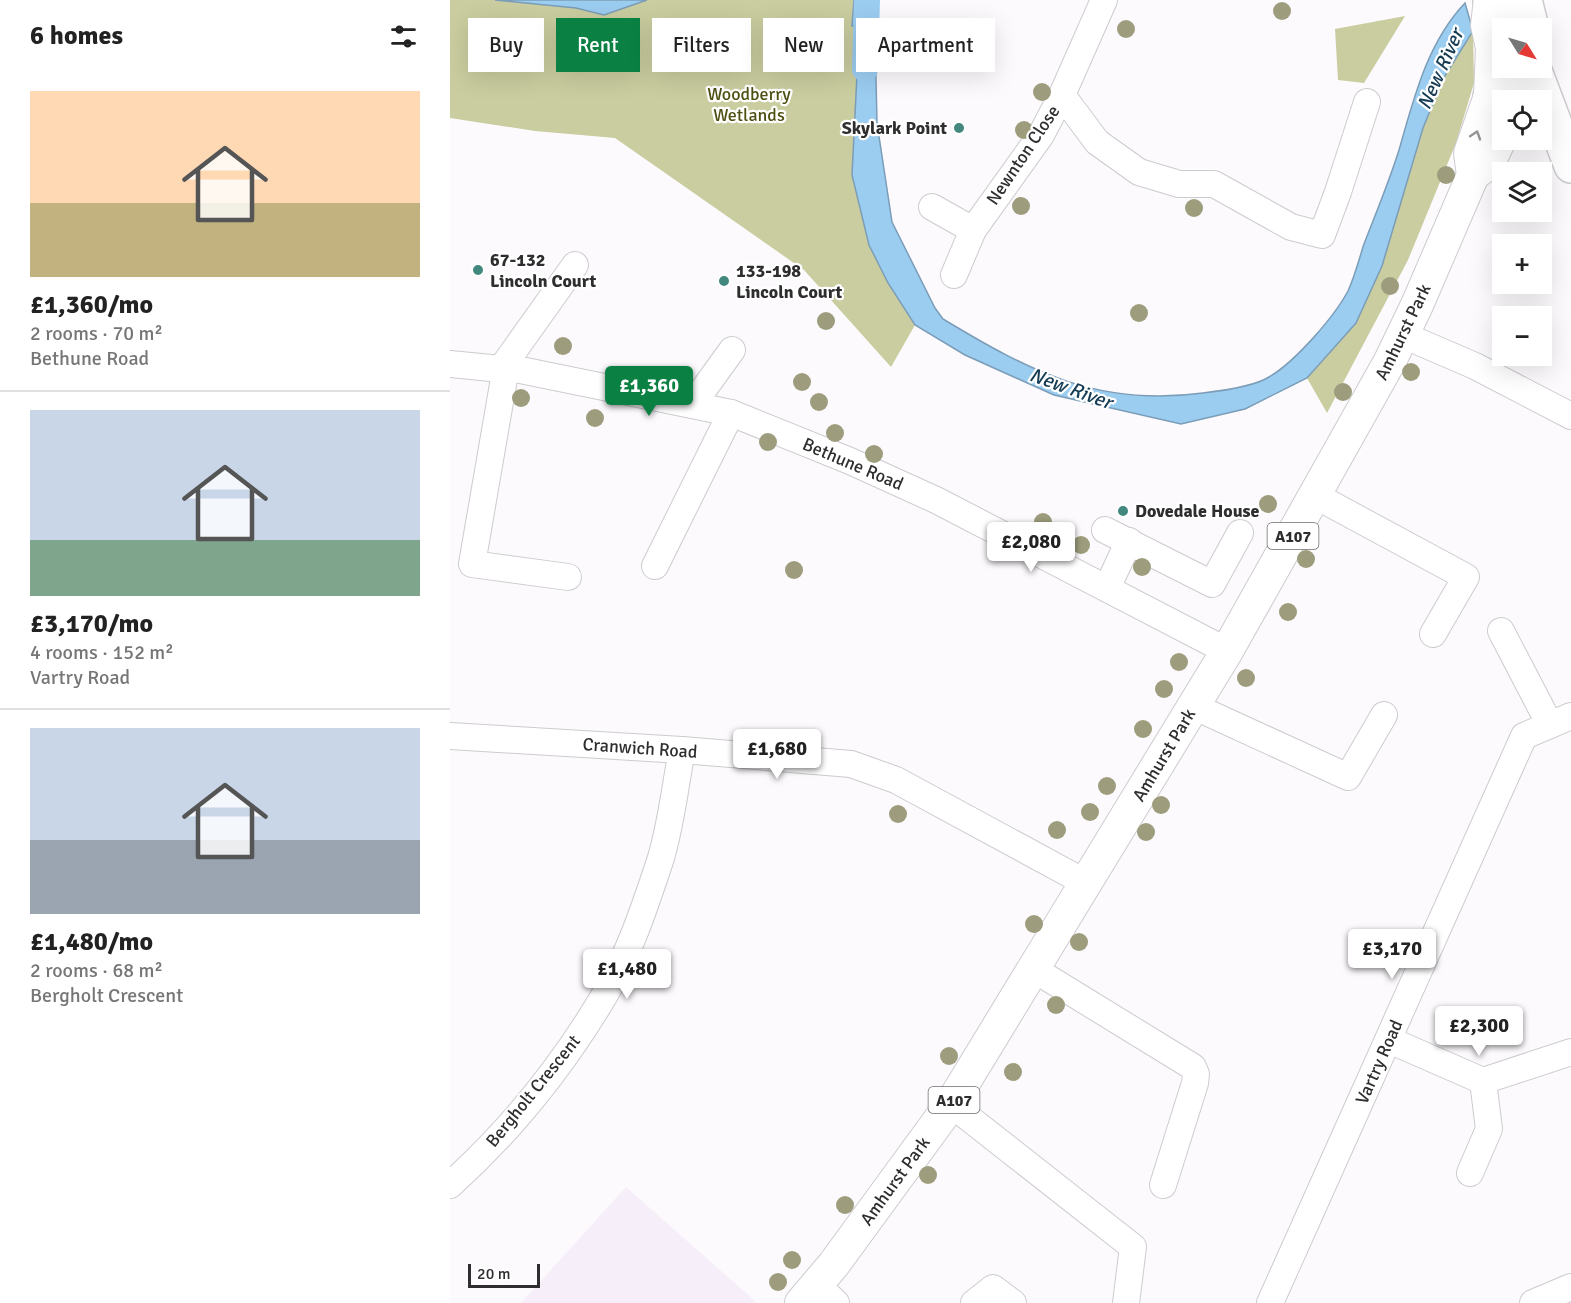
<!DOCTYPE html>
<meta charset="utf-8">
<style>
body{margin:0;font-family:Signika,sans-serif;background:#f6f6f6;color:#222;height:100vh;display:flex;flex-direction:column;font-size:22px;white-space:nowrap}
*{box-sizing:border-box;margin:0}
p{font-size:20px;color:#767676}
.icon{flex:none;width:33px;height:33px;fill:none;stroke:currentColor;stroke-width:2;stroke-linecap:round;stroke-linejoin:round}
.map{position:relative;flex:1;overflow:hidden}
.sheet{display:flex;flex-direction:column;background:#fff;width:450px}
.sheet>*{flex:none}
.banner{position:absolute;left:18px;top:18px;width:570px;height:54px;display:flex;gap:12px}
.needle{width:39px;rotate:127deg}
.fabs{position:absolute;left:1042px;top:18px;display:grid;gap:12px}
.fabs a{display:grid;place-items:center;width:60px;height:60px;border-radius:0px;background:#fff;box-shadow:0 6px 24px #0002;font-size:30px}
.scale{position:absolute;left:18px;bottom:15px;width:72px;box-sizing:border-box;padding-left:6px;border:3px solid #2f2e2f;border-top:0;font-size:16px;line-height:21px;white-space:nowrap;color:#2f2e2f;-webkit-text-stroke:4px #fff;paint-order:stroke}
.price{position:absolute;translate:-50% -51px;padding:0 14px;border-radius:6px;background:#fff;color:#222;font-size:20px;line-height:39px;filter:drop-shadow(0 2px 3px #0008)}
.price::after{content:'';position:absolute;left:50%;top:36px;width:18px;height:14px;margin-left:-9px;background:inherit;clip-path:polygon(0 0,100% 0,50% 100%)}
.price.current{background:#0b8043;color:#fff}
ul{padding:0;list-style:none}
li{display:grid;align-content:center;gap:12px;height:318px;padding:0 30px}
li+li{border-top:2px solid #e0e0e0}
li span{display:grid;place-items:center;height:186px;border-radius:0px;color:#555}
li>.icon{margin-inline-start:auto}
span .icon{width:108px;height:108px;fill:#fffc;stroke-width:1}
li b{font-size:26px}
h2{display:flex;justify-content:space-between;align-items:center;height:72px;padding:0 30px;font-size:26px}
.chip{padding:0 21px;border-radius:0px;background:#fff;box-shadow:0 6px 24px #0002;font-size:21px;line-height:54px}
.chip.current{background:#0b8043;color:#fff}
main{display:flex;flex:1;min-height:0}
.map>svg:first-child{display:block}
.built{fill:#f6effa}
.green{fill:#cacd9f}
.water{fill:#9bcdf1;stroke:#7b9db7;stroke-width:1.5}
.lines{fill:none;stroke-linecap:round;stroke-linejoin:round}
.canal{stroke:#9bcdf1;stroke-width:26}
.minor-casing{stroke:#cdcbcf;stroke-width:28}
.major-casing{stroke:#cdcbcf;stroke-width:34}
.highway-casing{stroke:#cdcbcf;stroke-width:36}
.minor{stroke:#fff;stroke-width:26}
.major{stroke:#fff;stroke-width:32}
.highway{stroke:#fff;stroke-width:33}
.tree{fill:#9d9d7d}
.oneway{stroke:#979697}
.poi-dot{fill:#42887f;stroke:#fff;stroke-width:2}
.labels{text-anchor:middle;stroke-width:4.5;stroke-linejoin:round;paint-order:stroke}
.shield{fill:#fff;stroke:#6d6d6d;stroke-width:1.5}
.shield-label{font-size:16px;font-weight:bold;fill:#2f2e2f}
.park-label{font-size:18px;fill:#4f5113;stroke:#fff}
.poi-label{font-size:18px;font-weight:bold;fill:#2f2e2f;stroke:#fff;text-anchor:start}
.street-label{font-size:18px;fill:#2f2e2f;stroke:#fff}
.water-label{font-size:20px;font-style:italic;fill:#153c54;stroke:#fff}
</style>
<main>
<section class="sheet">
<h2>6 homes<svg class="icon" aria-label="filters" viewBox="0 0 24 24"><path d="M4 7h16M4 17h16"/><circle cx="9" cy="7" r="2"/><circle cx="15" cy="17" r="2"/></svg></h2>
<ul>
<li><span style="background:linear-gradient(#ffd9b3 60%,#c2b280 0)"><svg class="icon" aria-label="home" viewBox="0 0 24 24"><path d="M3 11l9-7 9 7M6 9v11h12V9"/></svg></span><div><b>£1,360/mo</b><p>2 rooms · 70 m²</p><p>Bethune Road</p></div></li>
<li><span style="background:linear-gradient(#c9d6e8 70%,#7fa58c 0)"><svg class="icon" aria-label="home" viewBox="0 0 24 24"><path d="M3 11l9-7 9 7M6 9v11h12V9"/></svg></span><div><b>£3,170/mo</b><p>4 rooms · 152 m²</p><p>Vartry Road</p></div></li>
<li><span style="background:linear-gradient(#c9d6e8 60%,#9aa5b1 0)"><svg class="icon" aria-label="home" viewBox="0 0 24 24"><path d="M3 11l9-7 9 7M6 9v11h12V9"/></svg></span><div><b>£1,480/mo</b><p>2 rooms · 68 m²</p><p>Bergholt Crescent</p></div></li>
</ul>
</section>
<div class="map">
<svg width="1121" height="1303" viewBox="0 0 1121 1303">
<rect width="100%" height="100%" fill="#fdfafe"/>
<polygon class="built" points="176,1187 305,1301 304,1303 71,1303"/>
<g class="green">
<polygon points="0,0 404,0 402,25 409,34 402,175 419,245 438,283 465,325 441,367 354,270 165,138 85,131 0,118"/>
<polygon points="955,16 914,83 888,80 885,29"/>
<polygon points="1023,31 1024,83 1006,143 958,260 877,413 857,378 906,323 932,266 973,128 993,79"/>
</g>
<g class="water">
<polygon points="45,0 197,0 154,15 126,8"/>
<polygon points="404,0 425,0 423,25 402,26"/>
<path d="M1015,3L1023,31L993,79L973,128L932,266L906,323L857,378L795,409L731,424L604,395L515,355L465,325L438,283L419,245L402,175L409,34L425,35L427,123L442,222L485,308L493,319C581,372 648,407 753,393C770,391 805,386 819,377C845,362 884,317 898,291C905,276 909,259 914,244C926,213 939,182 949,150C964,98 977,43 1015,3Z"/>
</g>
<g class="lines">
<polyline class="canal" points="415,69 417,0"/>
<defs>
<g id="minor">
<polyline points="612,95 647,142 689,172 729,184 764,184 841,227 872,235 888,192 917,102"/>
<polyline points="482,207 523,230"/>
<polyline points="504,275 523,230 591,135 612,95 654,0"/>
<polyline points="953,335 1025,366 1121,416"/>
<polyline points="0,364 51,369 56,367 281,413 400,461 486,500 777,651"/>
<polyline points="56,367 22,564 118,577"/>
<polyline points="51,369 125,265"/>
<polyline points="243,404 282,350"/>
<polyline points="866,496 1016,577 983,634"/>
<polyline points="655,530 762,584 790,533"/>
<polyline points="205,566 281,413"/>
<polyline points="657,588 679,541"/>
<polyline points="1051,631 1100,725"/>
<polyline points="743,706 898,777 934,715"/>
<polyline points="0,736 232,750 401,764 446,780 638,884"/>
<polyline points="585,970 743,1067 746,1074 745,1083 713,1185"/>
<polyline points="939,1040 1033,1081 1121,1052"/>
<polyline points="501,1104 683,1247 676,1303"/>
<polyline points="1020,1173 1039,1129 1033,1081"/>
<path d="M0,1185C60,1131 113,1065 154,996C179,955 195,906 210,861C221,826 225,787 232,750"/>
<polyline points="367,1285 386,1303"/>
<polyline points="524,1303 543,1288 563,1303"/>
<polyline points="820,1303 1074,736 1121,716"/>
<polyline points="1083,1303 1121,1287"/>
</g>
<g id="major">
<polyline points="1023,175 1020,153 1040,96 1042,48 1037,25 1040,0"/>
<polyline points="351,1303 384,1264 501,1104 777,651 940,361 967,305 1023,175 1039,163 1053,133"/>
</g>
<g id="highway">
<polyline points="1040,0 1055,28"/>
<polyline points="1075,0 1082,28"/>
<polyline points="1084,68 1121,166"/>
<polyline points="1040,96 1058,83 1086,75"/>
</g>
</defs>
<use href="#minor" class="minor-casing"/>
<use href="#major" class="major-casing"/>
<use href="#highway" class="highway-casing"/>
<use href="#minor" class="minor"/>
<use href="#major" class="major"/>
<use href="#highway" class="highway"/>
</g>
<g class="tree">
<circle cx="832" cy="11" r="9"/>
<circle cx="676" cy="29" r="9"/>
<circle cx="592" cy="92" r="9"/>
<circle cx="574" cy="130" r="9"/>
<circle cx="996" cy="175" r="9"/>
<circle cx="571" cy="206" r="9"/>
<circle cx="744" cy="208" r="9"/>
<circle cx="940" cy="286" r="9"/>
<circle cx="689" cy="313" r="9"/>
<circle cx="376" cy="321" r="9"/>
<circle cx="113" cy="346" r="9"/>
<circle cx="961" cy="372" r="9"/>
<circle cx="352" cy="382" r="9"/>
<circle cx="893" cy="392" r="9"/>
<circle cx="71" cy="398" r="9"/>
<circle cx="369" cy="402" r="9"/>
<circle cx="145" cy="418" r="9"/>
<circle cx="385" cy="433" r="9"/>
<circle cx="318" cy="442" r="9"/>
<circle cx="424" cy="454" r="9"/>
<circle cx="818" cy="504" r="9"/>
<circle cx="593" cy="522" r="9"/>
<circle cx="631" cy="545" r="9"/>
<circle cx="856" cy="559" r="9"/>
<circle cx="692" cy="567" r="9"/>
<circle cx="344" cy="570" r="9"/>
<circle cx="838" cy="612" r="9"/>
<circle cx="729" cy="662" r="9"/>
<circle cx="796" cy="678" r="9"/>
<circle cx="714" cy="689" r="9"/>
<circle cx="693" cy="729" r="9"/>
<circle cx="657" cy="786" r="9"/>
<circle cx="711" cy="805" r="9"/>
<circle cx="640" cy="812" r="9"/>
<circle cx="448" cy="814" r="9"/>
<circle cx="607" cy="830" r="9"/>
<circle cx="696" cy="832" r="9"/>
<circle cx="584" cy="924" r="9"/>
<circle cx="629" cy="942" r="9"/>
<circle cx="606" cy="1005" r="9"/>
<circle cx="499" cy="1056" r="9"/>
<circle cx="563" cy="1072" r="9"/>
<circle cx="478" cy="1175" r="9"/>
<circle cx="395" cy="1205" r="9"/>
<circle cx="342" cy="1260" r="9"/>
<circle cx="328" cy="1282" r="9"/>
</g>
<defs><path id="oneway-chevron" d="M-2-3.5L2.5 0L-2 3.5" fill="none" stroke-width="1.6" stroke-linecap="round" stroke-linejoin="round" transform="scale(1.5)"/></defs>
<use class="oneway" href="#oneway-chevron" transform="translate(1026 135) rotate(-72)"/>
<g class="poi-dot">
<circle cx="509" cy="128" r="6"/>
<circle cx="28" cy="270" r="6"/>
<circle cx="274" cy="281" r="6"/>
<circle cx="673" cy="511" r="6"/>
</g>
<g class="labels">
<g class="shield">
<rect x="817.5" y="523" width="51" height="26" rx="4.5"/>
<rect x="478.5" y="1087" width="51" height="26" rx="4.5"/>
</g>
<g class="shield-label">
<text x="843" y="542">A107</text>
<text x="504" y="1106">A107</text>
</g>
<g class="park-label">
<text x="299" y="100">Woodberry<tspan x="299" dy="21">Wetlands</tspan></text>
</g>
<g class="poi-label">
<text x="497" y="134" text-anchor="end">Skylark Point</text>
<text x="40" y="266">67-132<tspan x="40" dy="21">Lincoln Court</tspan></text>
<text x="286" y="277">133-198<tspan x="286" dy="21">Lincoln Court</tspan></text>
<text x="685" y="517">Dovedale House</text>
</g>
<g class="street-label">
<text transform="translate(573 155) rotate(-56)" y="6">Newnton Close</text>
<text transform="translate(953 332) rotate(-64)" y="6">Amhurst Park</text>
<text transform="translate(403 464) rotate(23)" y="6">Bethune Road</text>
<text transform="translate(190 748) rotate(4)" y="6">Cranwich Road</text>
<text transform="translate(714 755) rotate(-59)" y="6">Amhurst Park</text>
<text transform="translate(929 1062) rotate(-66)" y="6">Vartry Road</text>
<text transform="translate(83 1091) rotate(-51)" y="6">Bergholt Crescent</text>
<text transform="translate(445 1181) rotate(-54)" y="6">Amhurst Park</text>
</g>
<g class="water-label">
<text transform="translate(990 69) rotate(-66)" y="7">New River</text>
<text transform="translate(621 388) rotate(20)" y="7">New River</text>
</g>
</g>
</svg>
<div class="fabs">
<a><svg class="needle" viewBox="-14 -14 28 28"><path d="M0-13l5 13h-10z" fill="#e53935"/><path d="M0 13l5-13h-10z" fill="#767676"/></svg></a>
<a><svg class="icon" aria-label="locate" viewBox="0 0 24 24"><circle cx="12" cy="12" r="6"/><path d="M12 2v4M12 18v4M2 12h4M18 12h4"/></svg></a>
<a><svg class="icon" aria-label="layers" viewBox="0 0 24 24"><path d="M12 4l9 5-9 5-9-5zM3 14l9 5 9-5"/></svg></a>
<a>+</a>
<a>−</a>
</div>
<div class="scale">20 m</div>
<b class="price current" style="left:199px;top:417px">£1,360</b>
<b class="price" style="left:581px;top:573px">£2,080</b>
<b class="price" style="left:327px;top:780px">£1,680</b>
<b class="price" style="left:942px;top:980px">£3,170</b>
<b class="price" style="left:177px;top:1000px">£1,480</b>
<b class="price" style="left:1029px;top:1057px">£2,300</b>
<div class="banner">
<a class="chip">Buy</a>
<a class="chip current">Rent</a>
<a class="chip">Filters</a>
<a class="chip">New</a>
<a class="chip">Apartment</a>
</div>
</div>
</main>
